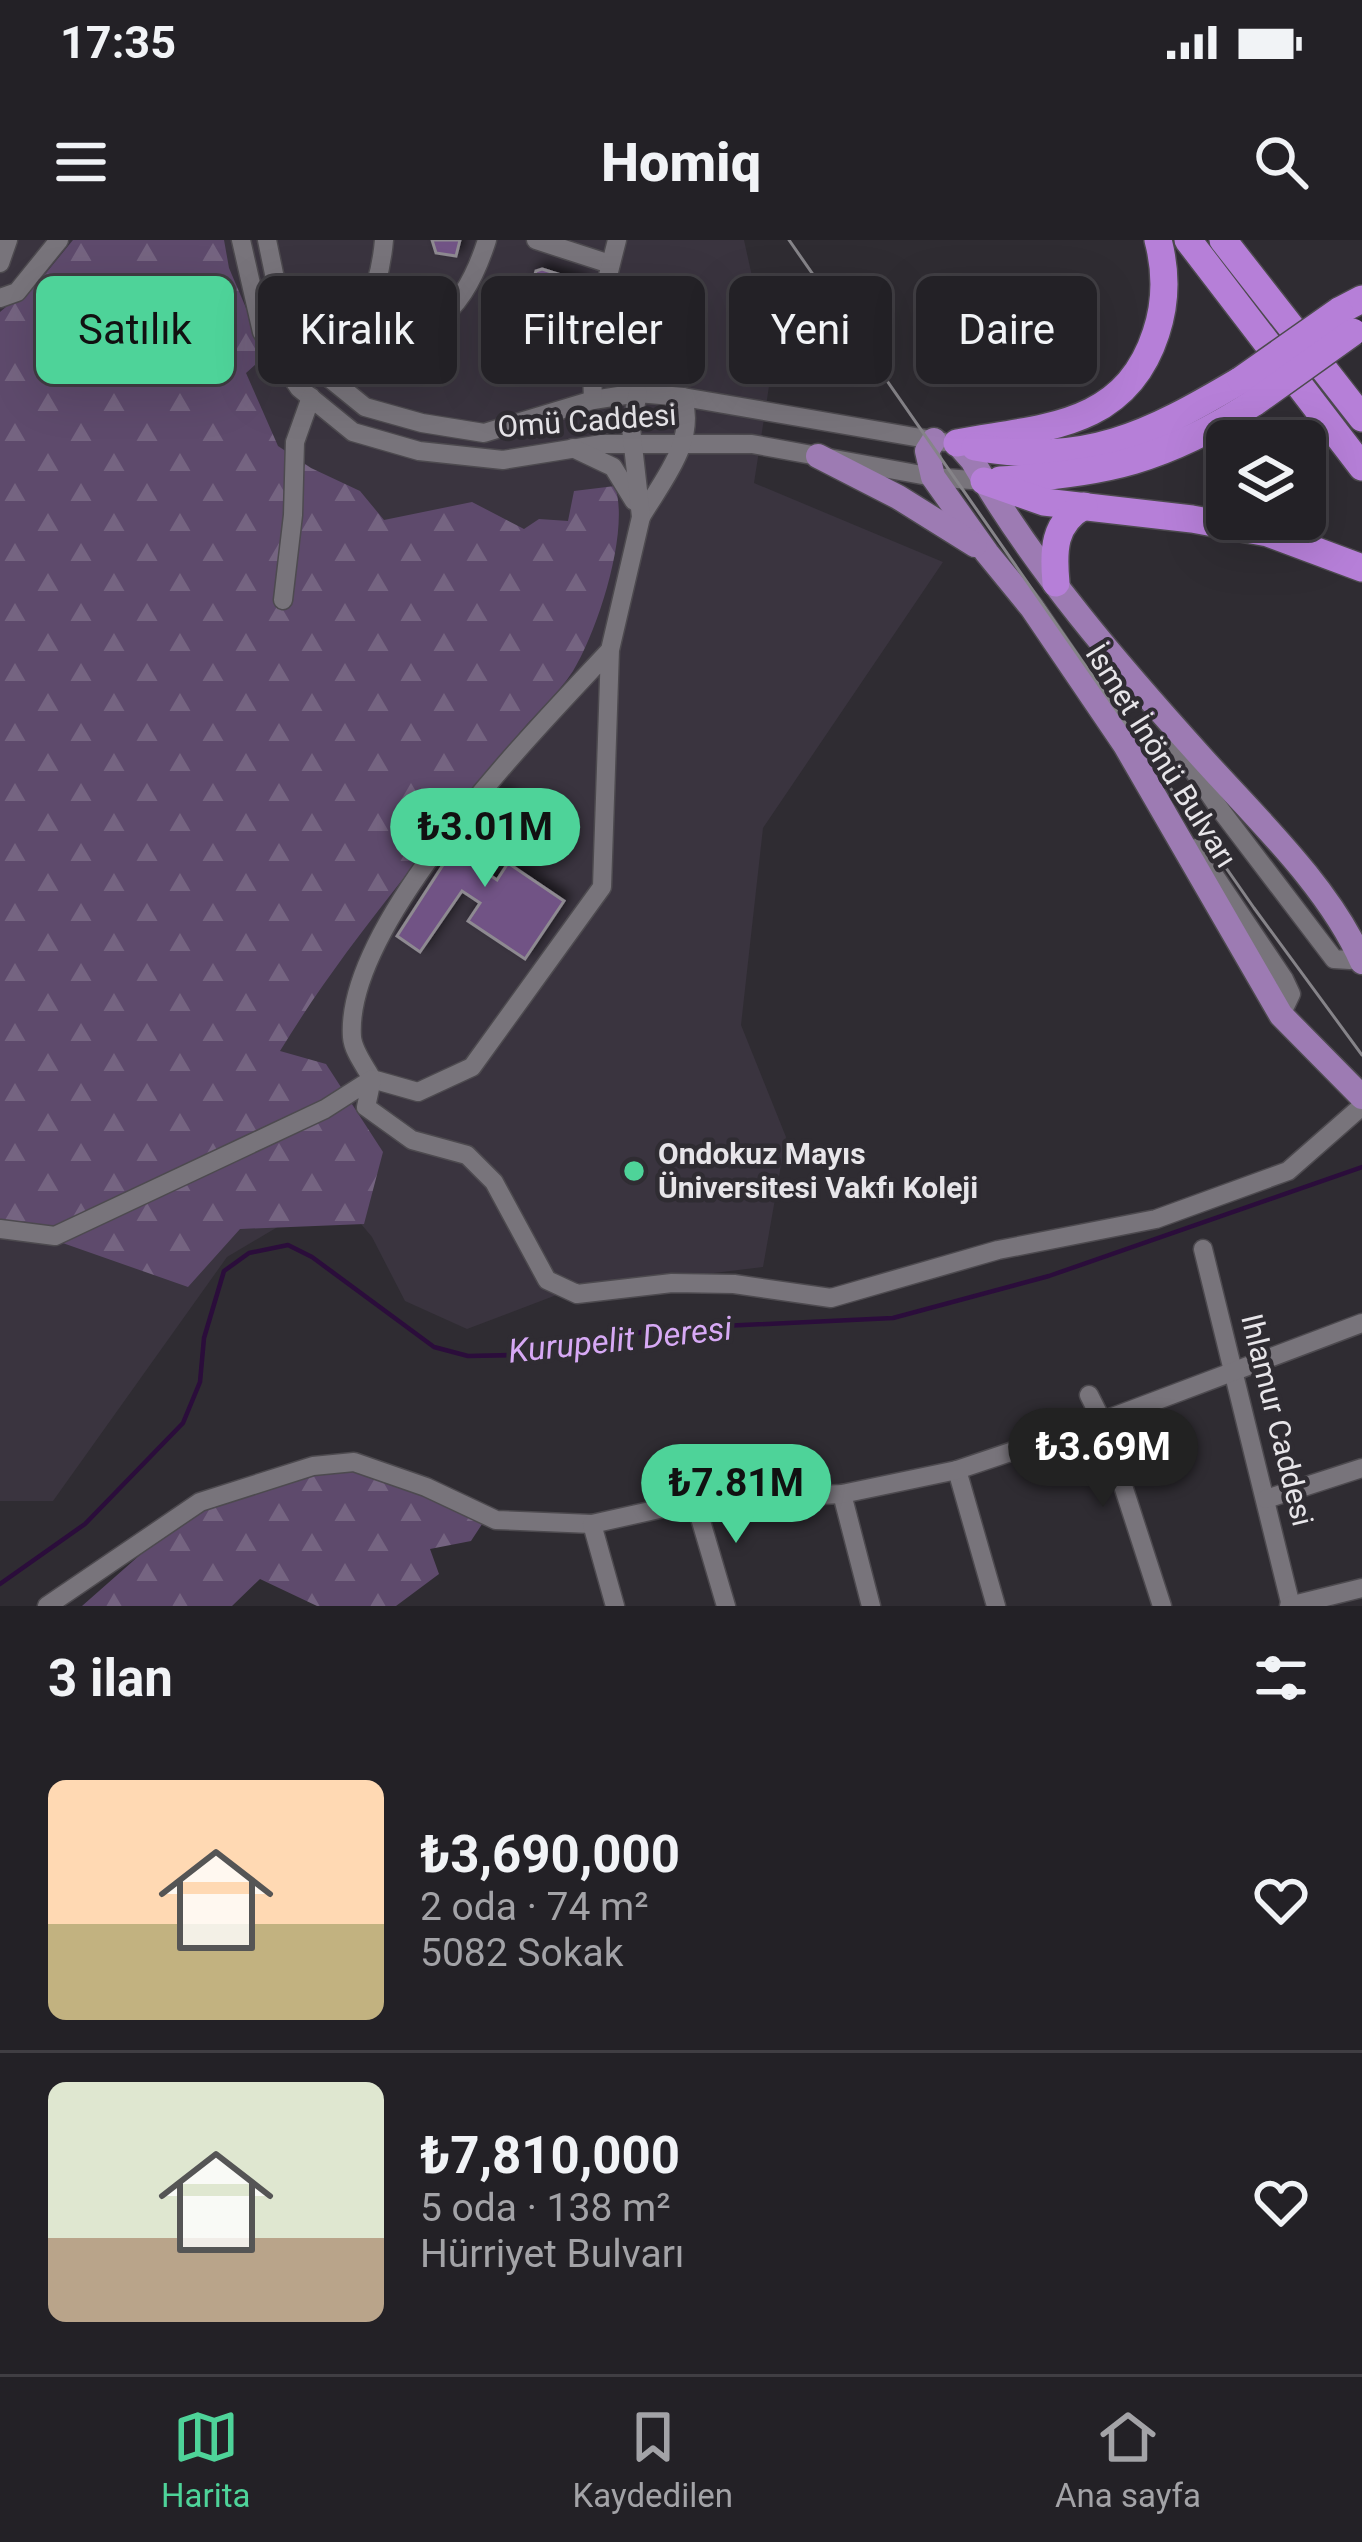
<!DOCTYPE html>
<html lang="tr">
<meta charset="utf-8">
<style>
body{margin:0;font-family:Roboto,sans-serif;background:#2b292e;color:#f1f3f6;height:100vh;display:flex;flex-direction:column;font-size:45px;white-space:nowrap}
*{box-sizing:border-box;margin:0}
p{font-size:39px;color:#a3a3a7}
.icon{flex:none;width:66px;height:66px;fill:none;stroke:currentColor;stroke-width:2;stroke-linecap:round;stroke-linejoin:round}
.map{position:relative;height:1366px;overflow:hidden}
.sheet{display:flex;flex-direction:column;background:#232126;flex:1}
.sheet>*{flex:none}
.top-card{position:absolute;left:36px;top:36px;width:1290px;height:108px;display:flex;gap:24px}
.tools{position:absolute;left:1206px;top:180px;display:grid;gap:24px}
.tools a{display:grid;place-items:center;width:120px;height:120px;border-radius:18px;background:#232126;box-shadow:0 12px 48px #0002,0 0 0 3px #403e43;font-size:60px}
.price{position:absolute;translate:-50% -102px;padding:0 27px;border-radius:42px;background:#4ed399;color:#111;font-size:39px;line-height:78px;filter:drop-shadow(0 3px 6px #0008)}
.price::after{content:'';position:absolute;left:50%;top:72px;width:36px;height:27px;margin-left:-18px;background:inherit;clip-path:polygon(0 0,100% 0,50% 100%)}
.price.active{background:#222;color:#fff}
ul{padding:0;list-style:none}
li{display:flex;align-items:center;gap:36px;height:300px;padding:0 48px}
li+li{border-top:3px solid #403e43}
li span{display:grid;place-items:center;flex:none;width:336px;height:240px;border-radius:18px;color:#555}
li>.icon{margin-inline-start:auto}
span .icon{width:144px;height:144px;fill:#fffc;stroke-width:1}
li b{font-size:51px}
h2{display:flex;justify-content:space-between;align-items:center;height:144px;padding:0 48px;font-size:51px}
.chip{padding:0 42px;border-radius:18px;background:#232126;box-shadow:0 12px 48px #0002,0 0 0 3px #403e43;font-size:42px;line-height:108px}
.chip.active{background:#4ed399;color:#111}
.status{display:flex;justify-content:space-between;align-items:center;height:84px;padding:0 60px;background:#232126;direction:ltr}
.status svg{height:33px;fill:currentColor}
header{display:flex;justify-content:space-between;align-items:center;height:156px;padding:0 48px;background:#232126;font-size:54px;font-weight:800}
.menu{display:flex;justify-content:space-around;align-items:center;height:168px;border-top:3px solid #403e43;background:#232126;font-size:33px;color:#a3a3a7}
.menu a{display:grid;justify-items:center;gap:6px}
.menu .active{color:#4ed399}
.map>svg:first-child{display:block}
.built{fill:#3a343f}
.forest{fill:url(#forest-firs)}
.lines{fill:none;stroke-linecap:round;stroke-linejoin:round}
.stream{stroke:#2b0d3b;stroke-width:4.5}
.building{fill:#715285;stroke:#8e8a91;stroke-width:3;filter:url(#shadow)}
.minor-casing{stroke:#4d4a4f;stroke-width:21}
.major-casing{stroke:#4d4a4f;stroke-width:27}
.highway-casing{stroke:#4d4a4f;stroke-width:30}
.minor{stroke:#78747b;stroke-width:18}
.major{stroke:#9d7bb3;stroke-width:24}
.highway{stroke:#b67fd8;stroke-width:27}
.tram{stroke:#868489;stroke-width:3}
.highway-bridge-casing{stroke:#4d4a4f;stroke-width:30;stroke-linecap:butt}
.highway-bridge{stroke:#b67fd8;stroke-width:27}
.poi-dot{fill:#4ed399;stroke:#2f2c32;stroke-width:4.5}
.labels{text-anchor:middle;stroke-width:9;stroke-linejoin:round;paint-order:stroke}
.street-label{font-size:30px;fill:#e7e5e9;stroke:#2f2c32}
.poi-label{font-size:30px;font-weight:bold;fill:#e7e5e9;stroke:#2f2c32;text-anchor:start}
.water-label{font-size:33px;font-style:italic;fill:#d7a9f5;stroke:#2f2c32}
</style>
<div class="status"><b>17:35</b><svg viewBox="0 0 49 12"><path d="M0 12V9h3v3zM5 12V6h3v6zM10 12V3h3v9zM15 12V0h3v12zM26 1h20v11H26zM47 4h2v5h-2z"/></svg></div>
<header><svg class="icon" aria-label="menu" viewBox="0 0 24 24"><path d="M4 6h16M4 12h16M4 18h16"/></svg>Homiq<svg class="icon" aria-label="search" viewBox="0 0 24 24"><circle cx="10" cy="10" r="6"/><path d="M15 15l6 6"/></svg></header>
<div class="map">
<svg width="1362" height="1366" viewBox="0 0 1362 1366">
<defs>
<pattern id="forest-firs" width="22" height="20" patternUnits="userSpaceOnUse" patternTransform="scale(3)"><rect width="22" height="20" fill="#5e4a6c"/><path d="M5 1l3.5 6h-7zM16 11l3.5 6h-7z" fill="#756481"/></pattern>
<filter id="shadow"><feDropShadow dx="5.5" dy="-5.5" stdDeviation="6" flood-color="#0009"/></filter>
</defs>
<rect width="100%" height="100%" fill="#2f2c32"/>
<polygon class="built" points="0,0 744,0 772,127 754,243 943,322 763,588 741,785 786,897 763,1027 567,1051 467,1089 405,1061 372,997 335,953 227,1017 53,1261 0,1261"/>
<g class="forest">
<path d="M73,0H224L229,28L266,115L246,133L278,206L311,228L360,251L384,280L472,262L524,289L539,279L568,281L574,251L615,246C630,291 598,390 573,431C557,456 531,477 513,501C434,603 347,701 280,811L326,824L383,912L364,984L240,989L188,1047L0,981V72L46,33Z"/>
<polygon points="354,1222 488,1275 471,1301 430,1309 439,1334 396,1366 317,1366 260,1339 232,1366 82,1366 200,1262"/>
</g>
<g class="lines">
<polyline class="stream" points="0,1344 85,1284 183,1183 200,1142 204,1098 224,1031 249,1013 288,1005 312,1017 434,1107 468,1116 516,1115 659,1089 893,1078 1049,1036 1362,927"/>
</g>
<g class="building">
<polygon points="432,0 460,0 456,16 436,13"/>
<polygon points="542,29 583,42 573,83 553,80 550,70 539,76 525,68 536,31"/>
<polygon points="499,552 520,566 478,627 497,640 508,623 564,661 525,719 468,681 480,663 462,651 420,712 397,696 454,608"/>
</g>
<g class="lines">
<defs>
<g id="minor">
<polyline points="241,0 262,92 299,148 353,192 419,211 503,220 602,204 752,204 933,237 984,241"/>
<polyline points="267,0 283,77 317,128 365,167 422,183 484,193 593,160 638,153 683,157 944,202"/>
<polyline points="536,0 610,24"/>
<polyline points="0,23 8,0"/>
<polyline points="0,58 17,52 59,0"/>
<path d="M320,124C360,85 379,58 384,0"/>
<path d="M317,128C406,101 456,98 487,0"/>
<polyline points="593,160 591,103 617,0"/>
<polyline points="573,208 613,227 634,261"/>
<path d="M641,277C664,238 696,203 683,157"/>
<polyline points="283,360 293,275 295,202 311,157"/>
<path d="M610,410C534,492 344,684 352,797C353,811 365,826 372,839L418,852L472,827L602,647L610,410L641,277L631,188L638,153"/>
<polyline points="1171,498 1216,564 1334,719 1350,720 1358,713"/>
<polyline points="1196,608 1284,739 1291,754 1281,775"/>
<polyline points="0,989 55,996 325,869 372,839 366,867 412,900 467,915 494,942 547,1040 577,1054 672,1043 734,1044 831,1058 998,1010 1156,979 1288,931 1362,866"/>
<polyline points="1203,1009 1291,1366"/>
<polyline points="1089,1155 1102,1181 1162,1366"/>
<polyline points="957,1230 996,1366"/>
<polyline points="842,1254 871,1366"/>
<polyline points="1266,1259 1362,1228"/>
<polyline points="695,1261 726,1366"/>
<polyline points="47,1366 200,1262 313,1226 354,1222 426,1247 496,1280 592,1284"/>
<polyline points="615,1366 592,1284 695,1261 842,1254 957,1230 1102,1181 1362,1083"/>
<polyline points="1289,1366 1362,1348"/>
</g>
<g id="major">
<polyline points="934,200 927,211 933,237 987,313 1032,368 1125,505 1281,775 1362,857"/>
<path d="M957,203L972,220C1035,329 1119,426 1203,519C1258,580 1329,647 1362,722"/>
<polyline points="818,216 898,257 975,305"/>
</g>
<g id="highway">
<polyline points="1188,0 1362,227"/>
<polyline points="1223,0 1362,178"/>
<polyline points="1339,71 1362,59"/>
<path d="M957,203C1041,187 1125,189 1156,93C1166,63 1166,30 1158,0"/>
<path d="M975,207C1086,227 1148,195 1241,140"/>
<path d="M1000,240C1105,234 1166,220 1255,162"/>
<polyline points="984,241 1044,262 1192,279 1268,293 1362,328"/>
<path d="M1056,343C1053,311 1053,283 1084,266"/>
</g>
</defs>
<use href="#minor" class="minor-casing"/>
<use href="#major" class="major-casing"/>
<use href="#highway" class="highway-casing"/>
<use href="#minor" class="minor"/>
<use href="#major" class="major"/>
<use href="#highway" class="highway"/>
<polyline class="tram" points="789,0 1254,668 1362,815"/>
<defs>
<g id="highway-bridge">
<polyline points="1241,140 1339,71"/>
<polyline points="1255,162 1353,92"/>
</g>
</defs>
<use href="#highway-bridge" class="highway-bridge-casing"/>
<use href="#highway-bridge" class="highway-bridge"/>
</g>
<circle class="poi-dot" cx="634" cy="931" r="12"/>
<g class="labels">
<g class="street-label">
<text transform="translate(587 181) rotate(-4)" y="10">Omü Caddesi</text>
<text transform="translate(1161 516) rotate(58)" y="10">İsmet İnönü Bulvarı</text>
<text transform="translate(1277 1180) rotate(76)" y="10">Ihlamur Caddesi</text>
</g>
<g class="poi-label">
<text x="658" y="924">Ondokuz Mayıs<tspan x="658" dy="34">Üniversitesi Vakfı Koleji</tspan></text>
</g>
<g class="water-label">
<text transform="translate(620 1099) rotate(-6)" y="12">Kurupelit Deresi</text>
</g>
</g>
</svg>
<div class="tools">
<a><svg class="icon" aria-label="layers" viewBox="0 0 24 24"><path d="M12 4l9 5-9 5-9-5zM3 14l9 5 9-5"/></svg></a>
</div>
<b class="price" style="left:485px;top:650px">₺3.01M</b>
<b class="price active" style="left:1103px;top:1270px">₺3.69M</b>
<b class="price" style="left:736px;top:1306px">₺7.81M</b>
<div class="top-card">
<a class="chip active">Satılık</a>
<a class="chip">Kiralık</a>
<a class="chip">Filtreler</a>
<a class="chip">Yeni</a>
<a class="chip">Daire</a>
</div>
</div>
<section class="sheet">
<h2>3 ilan<svg class="icon" aria-label="filters" viewBox="0 0 24 24"><path d="M4 7h16M4 17h16"/><circle cx="9" cy="7" r="2"/><circle cx="15" cy="17" r="2"/></svg></h2>
<ul>
<li><span style="background:linear-gradient(#ffd9b3 60%,#c2b280 0)"><svg class="icon" aria-label="home" viewBox="0 0 24 24"><path d="M3 11l9-7 9 7M6 9v11h12V9"/></svg></span><div><b>₺3,690,000</b><p>2 oda · 74 m²</p><p>5082 Sokak</p></div><svg class="icon" aria-label="heart" viewBox="0 0 24 24"><path d="M12 20l-8-8c-3-5 5-10 8-4 3-6 11-1 8 4z"/></svg></li>
<li><span style="background:linear-gradient(#dfe7d0 65%,#b9a48a 0)"><svg class="icon" aria-label="home" viewBox="0 0 24 24"><path d="M3 11l9-7 9 7M6 9v11h12V9"/></svg></span><div><b>₺7,810,000</b><p>5 oda · 138 m²</p><p>Hürriyet Bulvarı</p></div><svg class="icon" aria-label="heart" viewBox="0 0 24 24"><path d="M12 20l-8-8c-3-5 5-10 8-4 3-6 11-1 8 4z"/></svg></li>
</ul>
</section>
<nav class="menu">
<a class="active"><svg class="icon" aria-label="map" viewBox="0 0 24 24"><path d="M3 6l6-2 6 2 6-2v14l-6 2-6-2-6 2zM9 4v14M15 6v14"/></svg>Harita</a>
<a><svg class="icon" aria-label="saved" viewBox="0 0 24 24"><path d="M7 4h10v16l-5-4-5 4z"/></svg>Kaydedilen</a>
<a><svg class="icon" aria-label="home" viewBox="0 0 24 24"><path d="M3 11l9-7 9 7M6 9v11h12V9"/></svg>Ana sayfa</a>
</nav>
